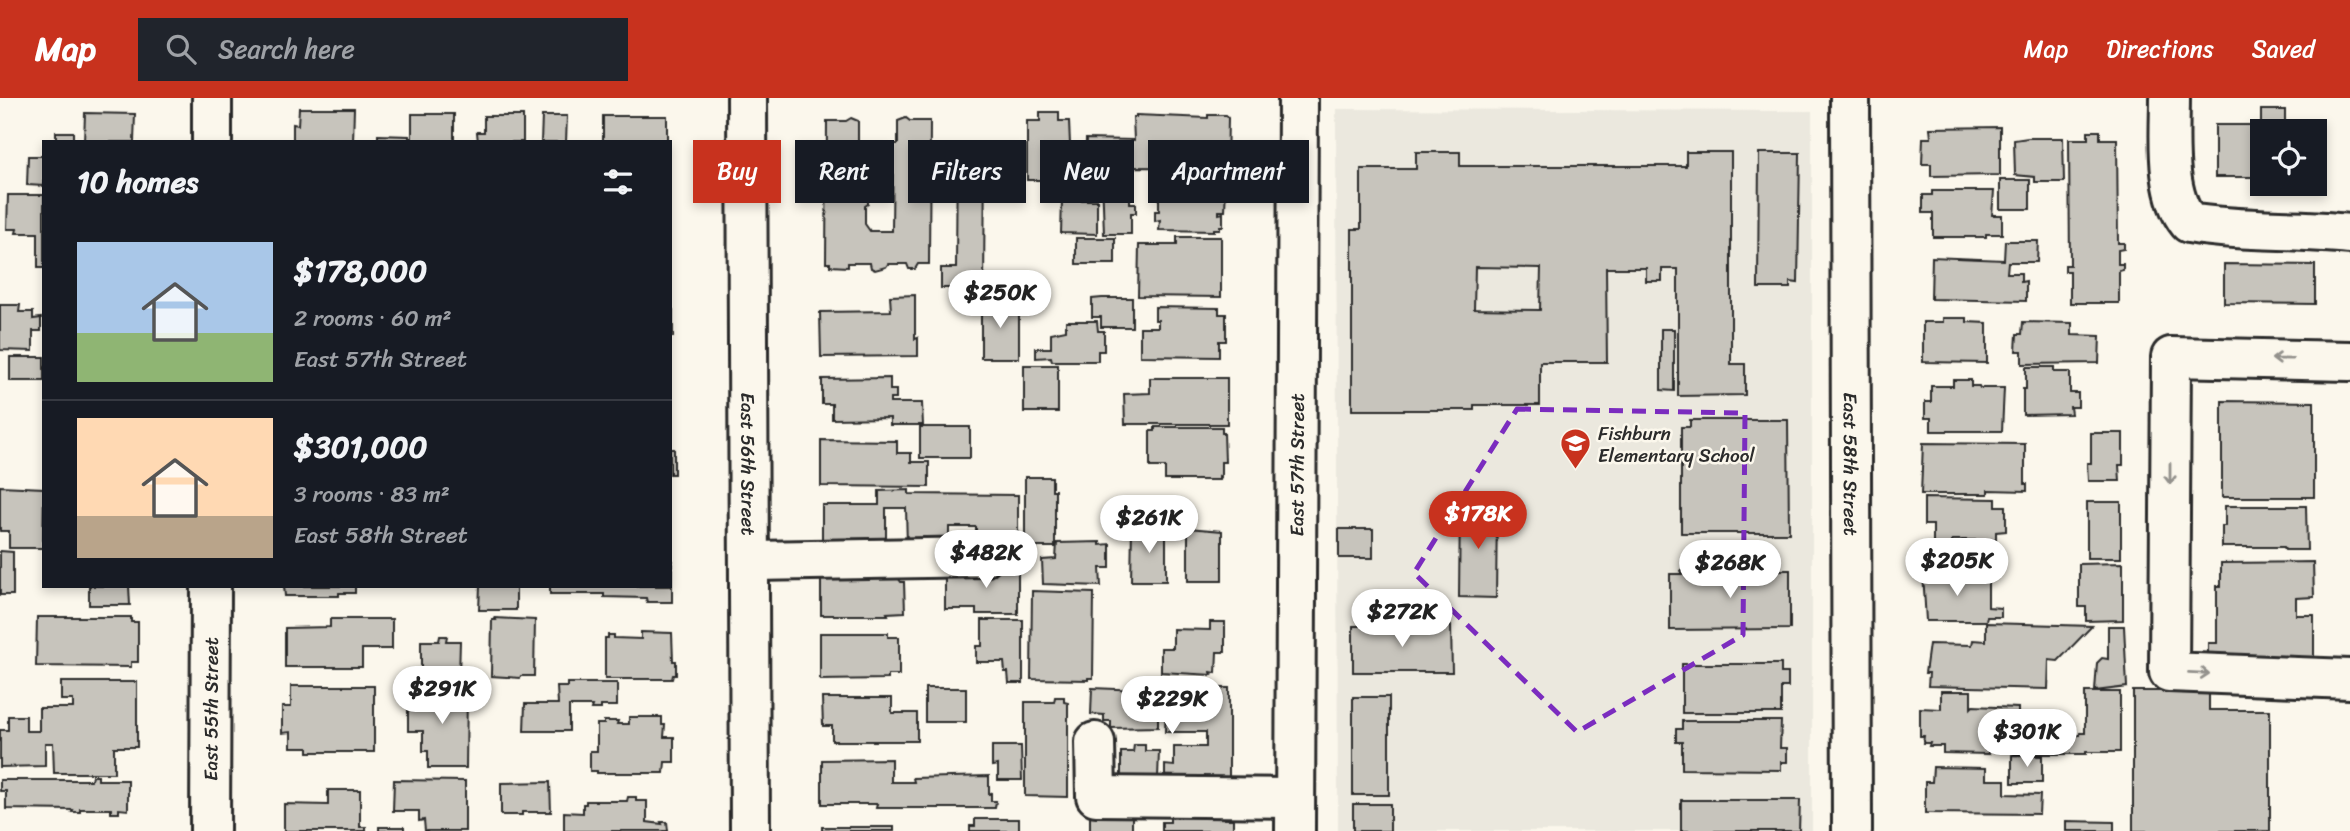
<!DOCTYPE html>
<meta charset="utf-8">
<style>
body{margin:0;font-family:Sriracha,sans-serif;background:#20242c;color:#f1f3f6;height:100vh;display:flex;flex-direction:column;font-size:26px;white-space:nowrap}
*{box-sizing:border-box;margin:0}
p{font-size:23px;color:#9ea1a6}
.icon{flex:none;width:38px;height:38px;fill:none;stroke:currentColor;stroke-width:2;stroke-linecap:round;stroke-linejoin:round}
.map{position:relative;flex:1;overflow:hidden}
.sheet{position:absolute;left:42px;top:42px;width:630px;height:448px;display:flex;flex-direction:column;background:#171b24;border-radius:0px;box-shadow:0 4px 10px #0003}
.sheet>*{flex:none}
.guide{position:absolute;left:693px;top:42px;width:665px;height:63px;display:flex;gap:14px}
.fabs{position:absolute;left:2250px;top:21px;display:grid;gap:14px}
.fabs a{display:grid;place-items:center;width:77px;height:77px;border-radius:0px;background:#171b24;box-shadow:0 4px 10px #0003;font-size:35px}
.price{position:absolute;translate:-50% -60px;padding:0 16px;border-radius:24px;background:#fff;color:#222;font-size:23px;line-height:46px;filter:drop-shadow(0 2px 4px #0008)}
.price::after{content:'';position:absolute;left:50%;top:42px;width:21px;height:16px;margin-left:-10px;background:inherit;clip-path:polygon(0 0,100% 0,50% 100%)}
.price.active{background:#c8321e;color:#fff}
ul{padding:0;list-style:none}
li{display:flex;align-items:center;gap:21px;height:175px;padding:0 35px}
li+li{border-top:2px solid #363941}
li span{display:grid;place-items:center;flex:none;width:196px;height:140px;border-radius:0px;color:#555}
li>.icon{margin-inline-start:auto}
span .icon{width:84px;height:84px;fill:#fffc;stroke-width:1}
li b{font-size:30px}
h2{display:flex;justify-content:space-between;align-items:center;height:84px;padding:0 35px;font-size:30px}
.tag{padding:0 24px;border-radius:0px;background:#171b24;box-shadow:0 4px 10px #0003;font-size:24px;line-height:63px}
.tag.active{background:#c8321e;color:#fff}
header{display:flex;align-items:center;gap:42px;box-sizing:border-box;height:98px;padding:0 35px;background:#c8321e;color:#fff}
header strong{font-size:33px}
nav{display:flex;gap:38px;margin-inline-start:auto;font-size:24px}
.search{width:490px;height:63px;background:#20242c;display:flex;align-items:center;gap:18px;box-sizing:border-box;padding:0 24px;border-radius:0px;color:#9ea1a6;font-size:26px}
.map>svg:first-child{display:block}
.built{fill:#ebe8de}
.building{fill:#c7c4bc;stroke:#2b2b2b;stroke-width:2;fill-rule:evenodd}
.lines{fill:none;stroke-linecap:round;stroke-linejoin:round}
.minor-casing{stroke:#2b2b2b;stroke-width:44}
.minor{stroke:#fbf7ec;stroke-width:38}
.oneway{stroke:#93918c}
.marked{fill:none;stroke:#7b2cbf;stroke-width:5;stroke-dasharray:14 9;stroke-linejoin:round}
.labels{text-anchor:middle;stroke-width:5;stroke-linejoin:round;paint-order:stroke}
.poi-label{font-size:19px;fill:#2b2b2b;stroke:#fbf7ec;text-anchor:start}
.street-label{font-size:19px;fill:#2b2b2b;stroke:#fbf7ec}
</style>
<header>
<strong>Map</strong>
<div class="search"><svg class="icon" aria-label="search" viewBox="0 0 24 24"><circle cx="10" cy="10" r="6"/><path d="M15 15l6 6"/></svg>Search here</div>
<nav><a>Map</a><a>Directions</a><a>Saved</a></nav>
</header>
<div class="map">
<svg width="2350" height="733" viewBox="0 0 2350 733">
<rect width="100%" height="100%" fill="#fbf7ec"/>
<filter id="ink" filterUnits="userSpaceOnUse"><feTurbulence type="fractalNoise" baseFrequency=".0143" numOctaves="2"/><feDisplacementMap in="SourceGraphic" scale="14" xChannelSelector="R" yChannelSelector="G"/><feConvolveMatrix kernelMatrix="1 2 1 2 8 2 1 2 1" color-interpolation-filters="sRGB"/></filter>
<g filter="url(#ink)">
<polygon class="built" points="1336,11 1812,13 1812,733 1338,733"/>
<g class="building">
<polygon points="299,10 354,10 353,44 293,44 293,26 298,27"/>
<polygon points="2261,12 2285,12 2285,33 2263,33 2263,86 2285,86 2285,94 2261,94 2261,79 2215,79 2215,27 2261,27"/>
<polygon points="1040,14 1059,14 1059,23 1069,23 1070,46 1073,47 1073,82 1027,82 1027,23 1040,23"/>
<polygon points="85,15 135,16 134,44 84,44"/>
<rect x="412" y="16" width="42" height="28"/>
<polygon points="1136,17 1208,20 1208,17 1226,17 1228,20 1227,70 1134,69 1134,76 1085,75 1086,41 1134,42 1133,19 1136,19"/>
<polygon points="484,18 523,18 523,44 478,44 477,34 484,34"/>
<polygon points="542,18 567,18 566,44 541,44"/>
<rect x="603" y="18" width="64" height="26"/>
<polygon points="851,20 858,23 858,59 865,59 865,66 868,68 868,73 865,76 865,98 868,101 868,106 865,108 865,126 870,133 892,133 893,46 898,46 898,23 906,20 910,23 930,23 929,166 918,166 915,171 909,171 907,166 888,166 886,169 875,172 871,170 870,165 848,165 848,169 830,168 830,165 826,165 827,23 846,23"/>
<polygon points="2000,29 2000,77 1931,78 1931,66 1922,66 1923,40 1931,40 1930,30"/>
<polygon points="2088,33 2100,33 2100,41 2117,41 2118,145 2124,145 2124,151 2118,152 2118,166 2123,166 2123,172 2119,173 2119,205 2070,205 2070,173 2065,173 2065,167 2070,167 2069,41 2088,41"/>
<rect x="56" y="34" width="17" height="10"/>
<polygon points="378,37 409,38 409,44 378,44"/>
<polygon points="2028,40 2063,40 2064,84 2035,84 2035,79 2015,77 2014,42"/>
<polygon points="957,46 985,47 984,194 956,193 956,190 941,190 941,170 956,170"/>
<path d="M1416,54H1460V68H1686V54H1731V266H1745V297L1678,298V171H1662V183H1646V170H1606L1607,264H1540V307H1474V312H1352V131H1361V71H1416ZM1475,169L1541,170L1540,212L1474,211Z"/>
<polygon points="44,55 44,88 27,87 28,58 43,58"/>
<polygon points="1759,55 1800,55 1798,185 1790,184 1790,190 1758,190"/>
<polygon points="1102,77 1130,77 1130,106 1136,106 1136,115 1131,115 1131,136 1104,136"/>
<rect x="2000" y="82" width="30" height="29"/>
<polygon points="1159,86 1226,87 1225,113 1219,113 1219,116 1223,115 1223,128 1220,128 1220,131 1214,131 1214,133 1159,132 1160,122 1155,123 1155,113 1159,113"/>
<polygon points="1932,93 1994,93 1992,117 2002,117 2002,136 1986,136 1986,139 1933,139 1933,115 1923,115 1923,97 1932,97"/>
<polygon points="8,97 44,97 44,170 38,170 38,135 16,135 17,131 7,131"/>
<polygon points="1062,102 1097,102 1097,136 1061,135"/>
<polygon points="1177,139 1221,139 1221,199 1138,198 1139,147 1177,147"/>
<rect x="1076" y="140" width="39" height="26"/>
<polygon points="2005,143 2038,143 2037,164 2008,164 2007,175 2021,175 2021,184 2026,183 2026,203 1931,201 1932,159 2004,162"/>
<polygon points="2224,166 2315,167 2315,206 2224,205"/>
<polygon points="915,197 915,241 918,240 918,258 821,259 820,214 891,213 890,198"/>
<polygon points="1102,200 1132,200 1132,229 1101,229 1101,219 1092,219 1092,201"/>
<rect x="981" y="203" width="38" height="57"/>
<polygon points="0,207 20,207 19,214 33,214 33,221 41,220 41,233 33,233 33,253 0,252"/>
<polygon points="1155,209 1219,210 1219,216 1226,216 1226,243 1219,243 1219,259 1140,258 1140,229 1158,229 1158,222 1155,222"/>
<rect x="670" y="212" width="3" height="27"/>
<polygon points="1943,220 1967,220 1967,224 1987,225 1987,265 1923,264 1923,224 1943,224"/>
<polygon points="1066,223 1097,223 1098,233 1104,233 1104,253 1098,253 1098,263 1052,263 1051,259 1036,260 1036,250 1051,250 1051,235 1066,232"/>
<polygon points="2023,224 2072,225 2072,237 2100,238 2099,265 2022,266 2022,253 2016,253 2017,236 2022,236"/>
<polygon points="1661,231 1674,231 1674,293 1661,292"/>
<rect x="10" y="259" width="34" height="24"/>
<rect x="1024" y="267" width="34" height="47"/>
<polygon points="2026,269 2054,269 2054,274 2070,274 2070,295 2078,295 2078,309 2070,309 2071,316 2023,317 2023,291 2026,291"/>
<polygon points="890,280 890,292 896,292 896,301 890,301 890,305 922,305 923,327 890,327 890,320 832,321 832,306 822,306 822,281"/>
<polygon points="1150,280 1227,280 1227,326 1125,326 1124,296 1150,295"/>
<polygon points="1953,282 1971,282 1971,288 1979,288 1980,290 2004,290 2002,333 1931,333 1931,320 1925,320 1925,304 1931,304 1931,288 1953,288"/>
<polygon points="2222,303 2314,304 2314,399 2222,399"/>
<polygon points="1690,322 1788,322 1789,435 1681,435 1681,329 1690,329"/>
<rect x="920" y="329" width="50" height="31"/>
<polygon points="1155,329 1222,329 1222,335 1224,335 1225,364 1221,364 1221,379 1219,378 1219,382 1165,382 1165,369 1150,369 1150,333 1155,333"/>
<polygon points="2091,335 2123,335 2123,367 2119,367 2120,383 2088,383 2087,365 2091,365"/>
<polygon points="821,342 897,343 897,355 911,355 911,364 929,364 929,389 821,388"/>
<polygon points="1923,345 2025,346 2025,386 2027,386 2027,393 1988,392 1988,396 1921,396"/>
<rect x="670" y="351" width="4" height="25"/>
<polygon points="1025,379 1052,379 1052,392 1055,392 1055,449 1025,449"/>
<polygon points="0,388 44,390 43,450 9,450 9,433 0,433"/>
<polygon points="909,392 909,396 1018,397 1018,447 976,448 976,429 949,429 949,448 907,448 906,410 886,410 886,452 822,452 822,407 879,407 879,393"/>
<polygon points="1924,400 1996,401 1996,408 2006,408 2006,433 1996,434 1996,442 1952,442 1952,450 1933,450 1933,427 1924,427"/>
<rect x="2087" y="404" width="34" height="56"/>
<polygon points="1460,406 1497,407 1496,500 1459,499"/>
<polygon points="2225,408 2306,408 2307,452 2285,452 2284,449 2222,449 2222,428 2225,428"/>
<polygon points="1132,429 1166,432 1166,483 1131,483"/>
<polygon points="1188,430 1222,433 1222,483 1188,483"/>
<rect x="1339" y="431" width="34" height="29"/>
<polygon points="1100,444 1100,447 1110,446 1110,470 1100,470 1101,488 1043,486 1042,462 1056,461 1057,445"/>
<polygon points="0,453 13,454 13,497 0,497"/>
<polygon points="670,463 672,463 672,504 647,504 646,500 604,499 604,496 550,496 550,488 670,488"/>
<polygon points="975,464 1018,464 1018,516 976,516 976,511 945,511 945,480 975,480"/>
<polygon points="2313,464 2314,499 2296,500 2296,517 2314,517 2314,565 2208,562 2208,545 2217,545 2217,488 2221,488 2221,465"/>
<polygon points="2123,465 2123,522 2086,523 2086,509 2079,509 2079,466"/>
<polygon points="1733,468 1746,468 1746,472 1790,472 1790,531 1670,532 1670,476 1682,476 1681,472 1734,471"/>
<polygon points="821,471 896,477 901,484 904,484 905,514 887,515 888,517 821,517"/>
<polygon points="1923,475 1958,475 1958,478 1988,479 1988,509 2001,510 2001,519 1987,519 1986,523 1926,523"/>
<polygon points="89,488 129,488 130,507 89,507"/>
<polygon points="284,488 355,488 355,495 339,495 339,498 285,498"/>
<polygon points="480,488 516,488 516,512 479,512"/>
<polygon points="1032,493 1094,495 1093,580 1088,580 1088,582 1031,581"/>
<polygon points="37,519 131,519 131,524 138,524 138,564 131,564 131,569 36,568"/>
<polygon points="495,520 535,522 534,578 521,578 520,580 491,578 492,522 496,522"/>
<polygon points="330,521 392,521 392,551 362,551 362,569 285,569 285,530 330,529"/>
<polygon points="982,522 1023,522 1023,585 1009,585 1008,574 1005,574 1004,564 976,564 976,548 982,548"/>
<polygon points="1210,524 1225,524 1225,554 1217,554 1216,575 1211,574 1212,577 1161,574 1161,550 1173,550 1173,531 1210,532"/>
<polygon points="1360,525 1365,526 1365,528 1409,528 1409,525 1414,526 1414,528 1451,528 1452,574 1353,574 1353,528 1359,528"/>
<polygon points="1986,525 2092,528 2058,563 2049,562 2048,591 1928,588 1929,575 1925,575 1929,546 1972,547 1973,542 1986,543"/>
<polygon points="2108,528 2124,528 2127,589 2095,593 2097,565 2102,560 2108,561"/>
<polygon points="641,534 672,535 673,563 676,563 676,577 673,577 672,581 605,581 605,540 608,540 608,537 614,537 614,540 641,541"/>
<polygon points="820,535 888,535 888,539 899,539 899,577 888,577 888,581 820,582"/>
<polygon points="440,538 447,538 446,543 460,543 459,578 421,578 421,543 439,543"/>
<polygon points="1682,566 1781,566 1781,575 1788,575 1788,589 1781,589 1781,615 1682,615"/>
<polygon points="61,584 137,584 137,649 114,649 114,675 54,675 53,645 45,645 45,668 0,669 0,632 8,632 8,618 26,618 26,633 39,633 39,610 73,610 73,602 61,602"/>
<polygon points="567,585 617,585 617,608 601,608 601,611 591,611 592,608 569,608 569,633 524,633 525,606 558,606 557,589 567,589"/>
<polygon points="291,588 374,588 374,654 308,654 308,649 291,649 291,634 282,635 282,609 291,609"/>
<polygon points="423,590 467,591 466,670 428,670 428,653 423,653 423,633 408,633 408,602 423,602"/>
<rect x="925" y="590" width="41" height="34"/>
<polygon points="1092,590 1165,593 1165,590 1229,590 1229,694 1121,690 1121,654 1133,654 1134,647 1145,647 1145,653 1159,653 1158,680 1165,680 1165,667 1174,668 1174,649 1206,649 1206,634 1165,634 1166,605 1158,605 1158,629 1111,630 1111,623 1104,623 1104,617 1091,616"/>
<polygon points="1941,593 1971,593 1971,610 1973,608 2018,610 2018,623 2021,623 2021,637 2046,637 2046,635 2055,635 2055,637 2080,637 2080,635 2085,635 2085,594 2120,594 2120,654 2086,654 2086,656 2014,656 2014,653 1988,652 1989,656 1943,655 1943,648 1929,648 1930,645 1923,645 1924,638 1920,638 1920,610 1941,611"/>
<polygon points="2133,593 2209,593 2209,612 2270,612 2270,733 2133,733"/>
<polygon points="1055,599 1064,599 1064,604 1068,605 1068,699 1025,698 1025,604 1054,604"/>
<rect x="1353" y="599" width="36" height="98"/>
<polygon points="822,600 892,600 892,615 917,615 917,643 832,643 832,628 823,628"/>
<polygon points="629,619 662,619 662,627 665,627 664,639 674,639 674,664 665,664 664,675 597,675 597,673 590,673 590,653 597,653 597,626 604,626 604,623 618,623 617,626 629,626"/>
<polygon points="1682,623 1781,623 1780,650 1787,650 1787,664 1781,664 1781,672 1682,671 1682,644 1676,644 1676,631 1682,631"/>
<polygon points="992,648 1021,648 1022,682 998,682 998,667 992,668"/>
<polygon points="2012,657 2042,658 2042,685 2012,685"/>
<polygon points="891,661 891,684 914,684 913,680 989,678 989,696 991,695 991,703 996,703 995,710 876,710 877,706 822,706 822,662"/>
<polygon points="1933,669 1986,670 1986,682 2005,682 2005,696 2040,697 2039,716 1925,715 1925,684 1932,684"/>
<polygon points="92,678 98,678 98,682 128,682 128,712 119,711 119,715 111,715 111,711 80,711 80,714 72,714 73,712 6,711 6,693 0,693 0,682 91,682"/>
<polygon points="394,682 465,683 465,733 425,733 424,722 419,723 419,713 393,713"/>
<polygon points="550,684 551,714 522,714 522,717 501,717 501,685"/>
<polygon points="328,692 360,692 360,729 366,729 366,733 284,733 284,706 328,707"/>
<polygon points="628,699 636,699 636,703 647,703 647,724 662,726 661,724 667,724 668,733 564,733 564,714 583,715 583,706 586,706 586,703 627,703"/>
<polygon points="1681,702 1800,702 1799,733 1681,733"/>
<rect x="1090" y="704" width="42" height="29"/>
<rect x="1353" y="706" width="37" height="27"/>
<polygon points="1170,711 1225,711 1225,721 1233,721 1233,733 1162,733 1162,724 1170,724"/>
<polygon points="975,721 1019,721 1019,733 970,733 970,728 975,728"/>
<polygon points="2066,723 2114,724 2114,733 2066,733"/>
<rect x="379" y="729" width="25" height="4"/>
<rect x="822" y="729" width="72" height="4"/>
</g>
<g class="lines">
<defs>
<g id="minor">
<path id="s1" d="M747,0L750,733"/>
<path id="s2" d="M1850,0L1852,733"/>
<path d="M2170,0C2170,37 2164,95 2189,125C2242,134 2296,130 2350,136"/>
<polyline points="212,44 212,0"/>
<polyline points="2350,263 2171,259 2169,574 2350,581"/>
<polyline points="749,463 983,459"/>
<polyline points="1095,644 1096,698 1295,700"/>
<path id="s3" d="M210,733L211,488"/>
<path id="s4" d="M1295,733L1298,0"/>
</g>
</defs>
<use href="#minor" class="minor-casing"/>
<use href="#minor" class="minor"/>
</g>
<defs><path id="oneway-shaft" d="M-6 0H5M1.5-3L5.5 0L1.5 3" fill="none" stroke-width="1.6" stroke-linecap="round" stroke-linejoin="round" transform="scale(1.75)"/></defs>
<g class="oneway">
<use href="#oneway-shaft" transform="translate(2282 261) rotate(-179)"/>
<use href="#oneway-shaft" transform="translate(2170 376) rotate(90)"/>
<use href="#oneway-shaft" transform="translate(2199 575) rotate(3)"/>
</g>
</g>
<path class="marked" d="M1517,311L1745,315L1743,537L1577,634L1414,475Z"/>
<defs>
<symbol id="school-pin" viewBox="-11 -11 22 30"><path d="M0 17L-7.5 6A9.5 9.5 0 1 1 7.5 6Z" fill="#c8321e" stroke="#fbf7ec"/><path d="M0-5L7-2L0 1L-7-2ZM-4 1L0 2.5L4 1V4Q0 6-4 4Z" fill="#fff"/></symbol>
</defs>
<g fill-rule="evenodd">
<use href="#school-pin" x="1558" y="328" width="35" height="47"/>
</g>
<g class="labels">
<g class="poi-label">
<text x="1598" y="342">Fishburn<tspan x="1598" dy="22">Elementary School</tspan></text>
</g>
<g class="street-label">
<text dy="7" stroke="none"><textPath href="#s2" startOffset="366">East 58th Street</textPath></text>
<text dy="7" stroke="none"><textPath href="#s1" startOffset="366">East 56th Street</textPath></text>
<text dy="7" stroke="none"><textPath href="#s4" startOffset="366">East 57th Street</textPath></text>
<text dy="7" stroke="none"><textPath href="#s3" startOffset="122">East 55th Street</textPath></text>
</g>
</g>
</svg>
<div class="fabs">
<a><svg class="icon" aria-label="locate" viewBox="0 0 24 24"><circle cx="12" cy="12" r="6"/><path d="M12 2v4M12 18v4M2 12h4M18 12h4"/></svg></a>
</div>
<b class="price" style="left:1000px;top:232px">$250K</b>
<b class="price active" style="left:1478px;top:453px">$178K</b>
<b class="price" style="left:1149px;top:457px">$261K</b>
<b class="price" style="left:986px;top:492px">$482K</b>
<b class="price" style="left:1957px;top:500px">$205K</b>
<b class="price" style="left:1730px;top:502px">$268K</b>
<b class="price" style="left:1402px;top:551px">$272K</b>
<b class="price" style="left:442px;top:628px">$291K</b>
<b class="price" style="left:1172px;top:638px">$229K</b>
<b class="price" style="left:2027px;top:671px">$301K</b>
<div class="guide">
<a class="tag active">Buy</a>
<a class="tag">Rent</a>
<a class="tag">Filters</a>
<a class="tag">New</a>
<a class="tag">Apartment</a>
</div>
<section class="sheet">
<h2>10 homes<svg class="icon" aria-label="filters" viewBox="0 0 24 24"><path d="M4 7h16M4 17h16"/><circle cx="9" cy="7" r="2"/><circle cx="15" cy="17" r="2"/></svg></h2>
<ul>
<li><span style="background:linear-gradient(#a9c7e8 65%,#8fb573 0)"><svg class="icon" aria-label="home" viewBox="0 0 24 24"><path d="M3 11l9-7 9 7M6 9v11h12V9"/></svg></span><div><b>$178,000</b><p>2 rooms · 60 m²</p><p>East 57th Street</p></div></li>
<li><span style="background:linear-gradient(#ffd9b3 70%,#b9a48a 0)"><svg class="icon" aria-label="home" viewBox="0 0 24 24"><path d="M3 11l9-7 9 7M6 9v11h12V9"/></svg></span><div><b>$301,000</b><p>3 rooms · 83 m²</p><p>East 58th Street</p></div></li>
</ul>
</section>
</div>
